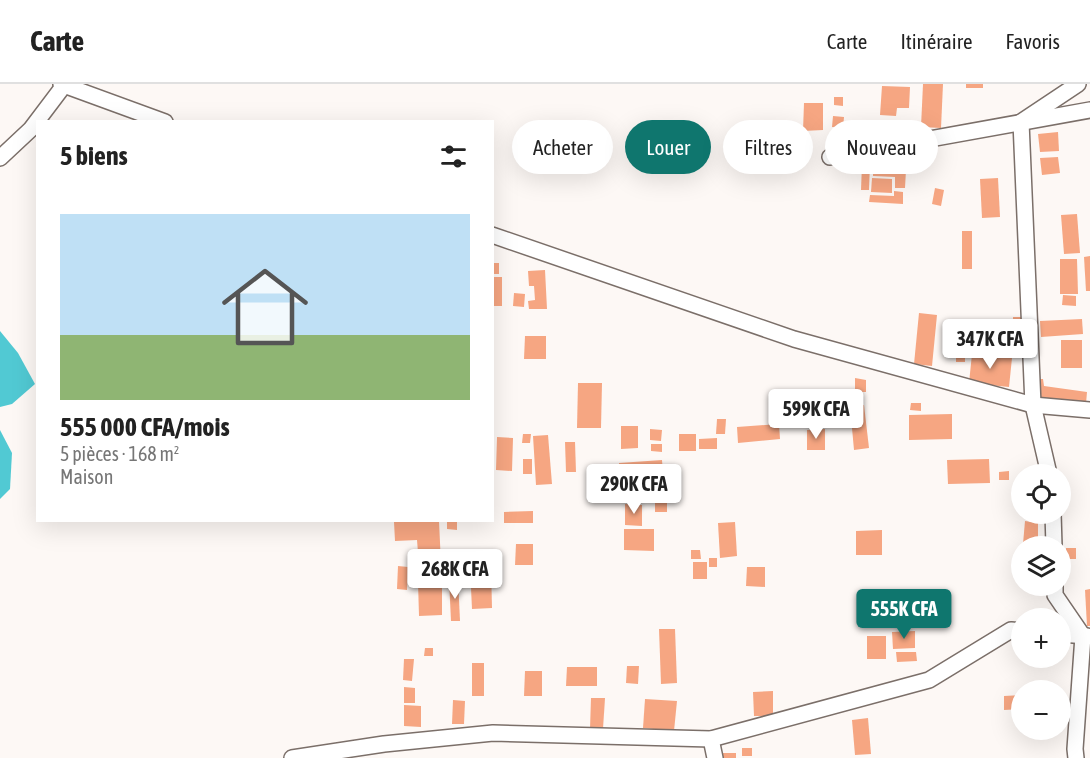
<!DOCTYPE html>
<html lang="fr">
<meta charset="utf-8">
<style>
body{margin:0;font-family:"Asap Condensed",sans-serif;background:#f6f6f6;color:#222;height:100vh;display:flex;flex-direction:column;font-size:22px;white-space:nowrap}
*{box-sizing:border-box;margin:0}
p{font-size:20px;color:#767676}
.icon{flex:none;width:33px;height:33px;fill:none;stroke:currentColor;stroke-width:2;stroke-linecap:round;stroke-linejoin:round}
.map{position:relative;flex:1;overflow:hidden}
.details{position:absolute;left:36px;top:36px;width:458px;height:402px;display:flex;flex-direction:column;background:#fff;border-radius:0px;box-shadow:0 6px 24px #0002}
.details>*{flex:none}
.hud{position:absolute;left:512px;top:36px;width:488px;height:54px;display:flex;gap:12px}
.fabs{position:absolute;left:1011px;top:380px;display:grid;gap:12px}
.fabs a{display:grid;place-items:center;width:60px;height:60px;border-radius:50%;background:#fff;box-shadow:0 6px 24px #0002;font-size:30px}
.price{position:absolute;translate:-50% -51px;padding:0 14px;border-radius:6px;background:#fff;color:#222;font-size:20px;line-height:39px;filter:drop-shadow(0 2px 3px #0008)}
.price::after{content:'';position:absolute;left:50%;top:36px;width:18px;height:14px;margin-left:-9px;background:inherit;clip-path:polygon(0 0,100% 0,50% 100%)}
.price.on{background:#0f766e;color:#fff}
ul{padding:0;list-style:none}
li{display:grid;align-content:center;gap:12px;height:318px;padding:0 24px}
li+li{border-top:2px solid #e0e0e0}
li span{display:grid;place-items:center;height:186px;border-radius:0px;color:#555}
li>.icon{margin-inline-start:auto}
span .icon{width:108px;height:108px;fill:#fffc;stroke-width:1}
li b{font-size:26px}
h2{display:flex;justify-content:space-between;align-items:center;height:72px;padding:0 24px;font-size:26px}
.chip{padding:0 21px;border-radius:27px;background:#fff;box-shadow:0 6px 24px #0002;font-size:21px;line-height:54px}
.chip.on{background:#0f766e;color:#fff}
header{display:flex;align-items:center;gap:36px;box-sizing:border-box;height:84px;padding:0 30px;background:#fff;border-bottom:2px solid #e0e0e0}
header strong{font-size:28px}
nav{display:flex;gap:33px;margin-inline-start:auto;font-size:21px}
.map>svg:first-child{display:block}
.water{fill:#51c9d3}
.building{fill:#f6a682}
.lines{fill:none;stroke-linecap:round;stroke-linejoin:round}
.street-casing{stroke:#7b6f69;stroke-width:18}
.street{stroke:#fff;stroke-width:15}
</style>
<header>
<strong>Carte</strong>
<nav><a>Carte</a><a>Itinéraire</a><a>Favoris</a></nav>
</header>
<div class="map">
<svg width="1090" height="674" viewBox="0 0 1090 674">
<rect width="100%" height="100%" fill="#fdf8f5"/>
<g class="water">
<polygon points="0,247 18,269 35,300 12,320 0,323"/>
<polygon points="0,346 12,369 10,405 0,415"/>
</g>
<g class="building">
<polygon points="923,0 943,0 941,44 921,43"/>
<rect x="966" y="0" width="17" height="4"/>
<polygon points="882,2 910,3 909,24 897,24 896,32 880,31"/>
<polygon points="834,13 843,13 843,22 834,21"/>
<polygon points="804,19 823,19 823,46 803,47"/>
<polygon points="833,32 844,33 843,44 832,43"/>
<polygon points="871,42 883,43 883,51 871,50"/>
<polygon points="1058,48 1059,67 1040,68 1038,50"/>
<polygon points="1058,73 1060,89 1042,91 1040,74"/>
<polygon points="862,80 870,80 869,106 861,106"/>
<polygon points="873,85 906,86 905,104 895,104 895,93 873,92"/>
<polygon points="872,94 892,95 892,109 871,108"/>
<polygon points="998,94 1000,133 982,134 980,95"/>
<polygon points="935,104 944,106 941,122 932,120"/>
<polygon points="894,107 903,108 903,120 869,118 870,111 894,112"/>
<polygon points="1077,130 1080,169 1064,170 1061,131"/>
<rect x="962" y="147" width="10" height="38"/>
<polygon points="1090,172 1090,207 1086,207 1084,173"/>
<polygon points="1060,175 1077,175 1078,210 1060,210"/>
<rect x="492" y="179" width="7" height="11"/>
<polygon points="545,186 547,225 529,225 528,217 535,216 534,202 529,202 528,187"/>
<rect x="492" y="193" width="10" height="29"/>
<polygon points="514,209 525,210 524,223 513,222"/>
<polygon points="1063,211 1076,212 1076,222 1062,221"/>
<polygon points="919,229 937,231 932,282 914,280"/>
<rect x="1013" y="233" width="9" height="10"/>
<polygon points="1082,235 1083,250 1041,253 1040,237"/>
<polygon points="968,240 985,241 985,265 968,264"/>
<polygon points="525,252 546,252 546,275 524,275"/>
<rect x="1061" y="256" width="21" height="28"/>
<rect x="956" y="265" width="9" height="13"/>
<polygon points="972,270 1012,274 1009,303 969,299"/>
<polygon points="855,294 866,296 866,308 855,308"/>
<polygon points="1036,295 1043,295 1044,302 1087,308 1086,320 1035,312"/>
<polygon points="578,299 602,299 601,344 577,344"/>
<polygon points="911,319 921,319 921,327 910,326"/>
<polygon points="864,321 869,364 854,366 850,322"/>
<polygon points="840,323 841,335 805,336 804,324"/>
<polygon points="952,330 952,355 909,356 909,331"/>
<polygon points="717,335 726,335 725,350 716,350"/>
<polygon points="779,340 780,355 738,359 737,343"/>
<polygon points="621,342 638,342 638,364 621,365"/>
<polygon points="650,345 662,346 661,357 650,356"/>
<polygon points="825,345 825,366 807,366 807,346"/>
<polygon points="523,350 531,350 530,359 522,359"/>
<rect x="679" y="350" width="17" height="17"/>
<polygon points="548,351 552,400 536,401 533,352"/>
<polygon points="497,353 513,354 512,387 496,386"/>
<polygon points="717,354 717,365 699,365 699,355"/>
<polygon points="565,358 575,358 576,388 566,388"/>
<polygon points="651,360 662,360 662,368 651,367"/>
<rect x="523" y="375" width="9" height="15"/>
<polygon points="989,375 990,399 948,400 947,376"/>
<polygon points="662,376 663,389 619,392 619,379"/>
<polygon points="1009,387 1009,396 999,396 999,388"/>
<rect x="655" y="418" width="12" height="10"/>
<polygon points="625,420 642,421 642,442 625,441"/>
<polygon points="533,427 533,439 504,439 504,428"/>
<polygon points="447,436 457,436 457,446 447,445"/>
<polygon points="439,437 441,480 419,481 417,456 395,457 394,438"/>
<polygon points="1025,437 1038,439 1038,460 1023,460"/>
<polygon points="735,438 737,472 720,474 718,439"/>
<polygon points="624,445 654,445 654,467 624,466"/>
<polygon points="882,446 882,471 856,471 856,447"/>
<polygon points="516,460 533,460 533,481 515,481"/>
<rect x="1066" y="464" width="10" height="11"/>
<polygon points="691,466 700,466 701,475 691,475"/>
<rect x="709" y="474" width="8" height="9"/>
<rect x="693" y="478" width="14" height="17"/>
<polygon points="398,482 408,483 407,506 397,505"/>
<polygon points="470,483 491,483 492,524 472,525"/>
<polygon points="747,483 765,483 765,503 746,502"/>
<polygon points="458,494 460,537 451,537 449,495"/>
<polygon points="418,498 442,498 442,531 419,532"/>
<polygon points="1090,505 1090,542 1087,542 1085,506"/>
<polygon points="659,545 675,545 677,599 661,600"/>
<polygon points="915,547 915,564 893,565 892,548"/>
<rect x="867" y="552" width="19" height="23"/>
<polygon points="425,564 433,564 433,572 424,572"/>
<polygon points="896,568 916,568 917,577 897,578"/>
<polygon points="404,575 414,575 412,597 403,596"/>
<rect x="472" y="579" width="12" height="33"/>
<polygon points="627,582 639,582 638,600 626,599"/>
<polygon points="567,583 597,583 597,602 566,602"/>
<polygon points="525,587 542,587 542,612 524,612"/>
<polygon points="404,603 415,604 415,619 404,619"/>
<polygon points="773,607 773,632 754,632 753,608"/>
<polygon points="1022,611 1022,625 1004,626 1004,612"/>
<polygon points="591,614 605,614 603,645 590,645"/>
<polygon points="645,615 677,617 674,647 643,644"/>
<polygon points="453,616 465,617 464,640 452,640"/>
<polygon points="404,621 421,622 421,643 404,642"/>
<polygon points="868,634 871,670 855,671 852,636"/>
<rect x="742" y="664" width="10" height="8"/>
<polygon points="717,669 736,669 736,674 718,674"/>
</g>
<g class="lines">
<defs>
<g id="street">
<polyline points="61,0 165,38"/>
<polyline points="830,73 1090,26"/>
<polyline points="0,74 31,45 65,0"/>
<polyline points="492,151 794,255 1033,321 1090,326"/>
<polyline points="1049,390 1033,321 1021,38 1078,0"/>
<polyline points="1053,429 1054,462"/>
<polyline points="1055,501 1055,511 1083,552 1075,665 1076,674"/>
<polyline points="1060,550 1087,552"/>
<polyline points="711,655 715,674"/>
<polyline points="292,674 384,660 493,649 711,655 929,596 1011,546 1022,547"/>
</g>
</defs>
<use href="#street" class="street-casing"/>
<use href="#street" class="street"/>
</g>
</svg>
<div class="fabs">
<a><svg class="icon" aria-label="locate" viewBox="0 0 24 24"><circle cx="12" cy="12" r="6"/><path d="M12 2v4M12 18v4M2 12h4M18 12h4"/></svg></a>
<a><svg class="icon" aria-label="layers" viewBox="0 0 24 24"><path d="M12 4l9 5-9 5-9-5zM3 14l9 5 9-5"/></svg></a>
<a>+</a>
<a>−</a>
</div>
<b class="price" style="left:990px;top:286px">347K CFA</b>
<b class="price" style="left:816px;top:356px">599K CFA</b>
<b class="price" style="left:634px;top:431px">290K CFA</b>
<b class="price" style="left:455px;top:516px">268K CFA</b>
<b class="price on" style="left:904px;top:556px">555K CFA</b>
<div class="hud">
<a class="chip">Acheter</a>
<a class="chip on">Louer</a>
<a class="chip">Filtres</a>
<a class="chip">Nouveau</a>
</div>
<section class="details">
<h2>5 biens<svg class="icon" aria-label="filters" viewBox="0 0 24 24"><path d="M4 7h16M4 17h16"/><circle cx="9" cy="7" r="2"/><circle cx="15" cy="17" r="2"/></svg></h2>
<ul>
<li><span style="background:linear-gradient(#bfe0f5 65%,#8fb573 0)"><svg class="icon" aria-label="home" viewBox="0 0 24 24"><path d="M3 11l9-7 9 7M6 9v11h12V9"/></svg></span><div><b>555 000 CFA/mois</b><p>5 pièces · 168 m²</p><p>Maison</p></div></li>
</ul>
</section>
</div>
